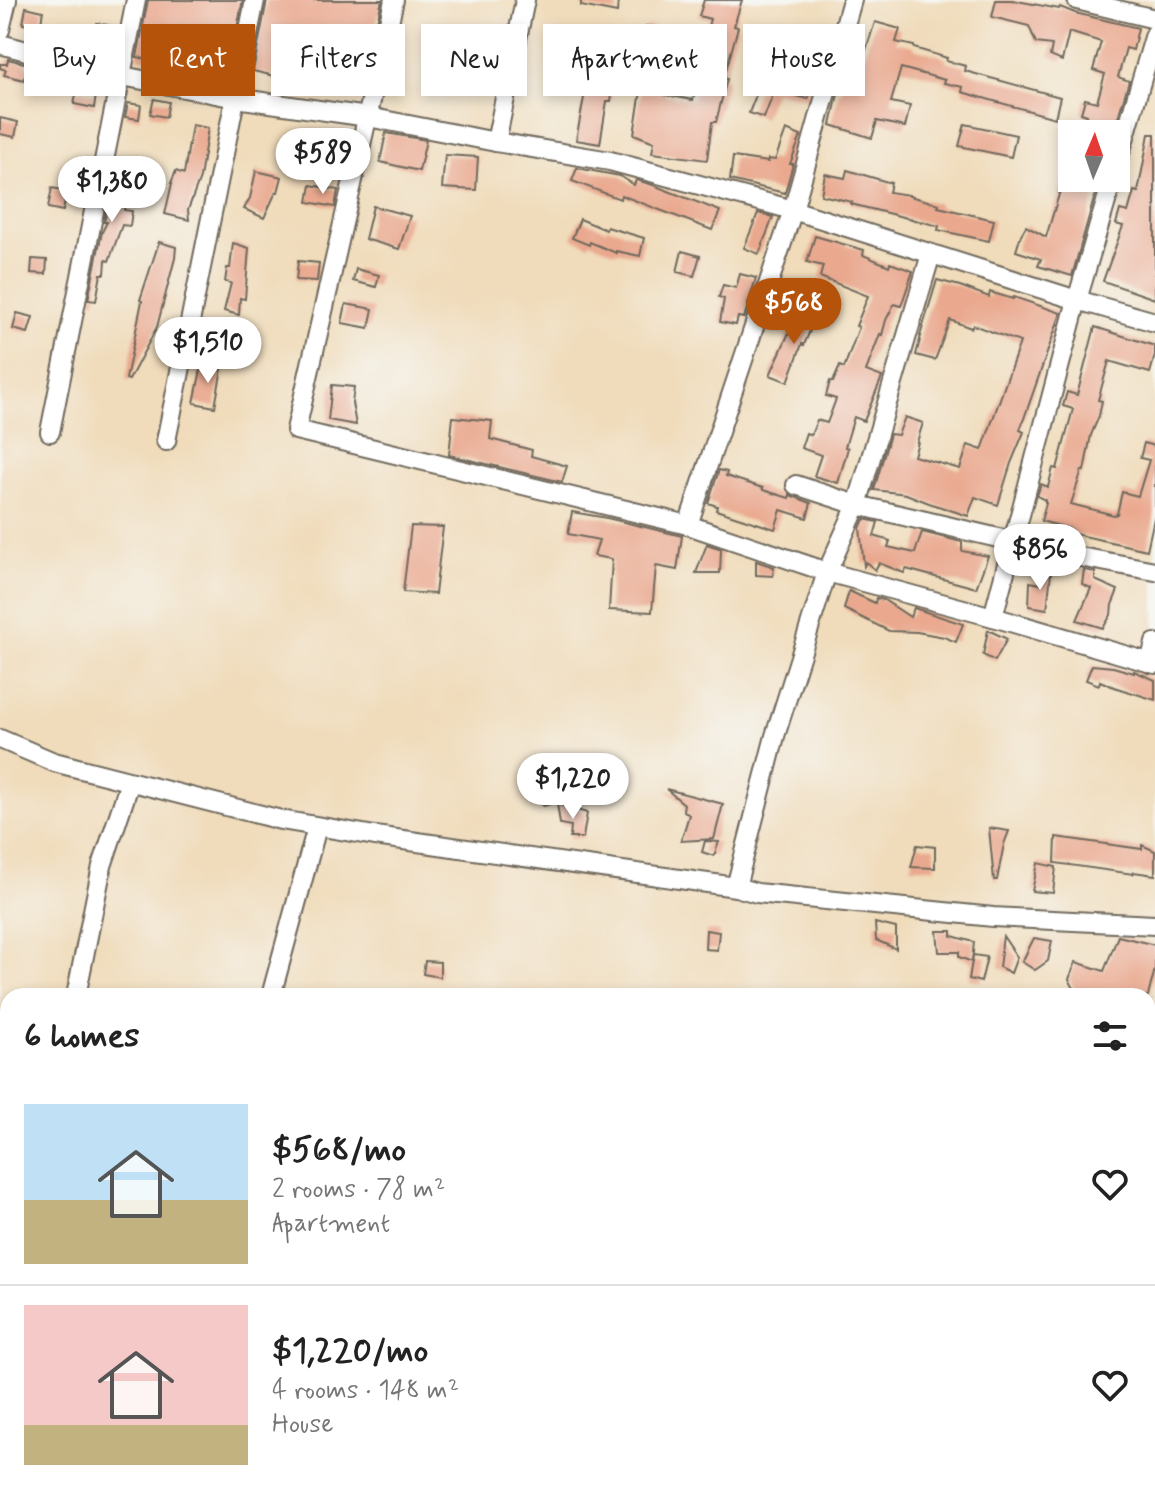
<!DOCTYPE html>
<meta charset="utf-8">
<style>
body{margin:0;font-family:Mynerve,sans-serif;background:#f6f6f6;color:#222;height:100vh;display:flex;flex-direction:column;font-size:30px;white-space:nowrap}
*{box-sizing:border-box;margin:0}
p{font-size:26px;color:#767676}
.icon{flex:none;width:44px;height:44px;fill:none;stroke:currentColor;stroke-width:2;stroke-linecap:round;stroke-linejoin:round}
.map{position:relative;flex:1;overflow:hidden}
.sheet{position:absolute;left:0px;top:988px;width:1156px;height:512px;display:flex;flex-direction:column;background:#fff;border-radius:24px 24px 0 0;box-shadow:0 4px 12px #0003}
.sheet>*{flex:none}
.banner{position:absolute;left:24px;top:24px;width:1108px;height:72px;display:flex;gap:16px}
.needle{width:52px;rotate:2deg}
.fabs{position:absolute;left:1058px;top:120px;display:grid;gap:16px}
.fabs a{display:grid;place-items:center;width:72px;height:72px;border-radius:0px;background:#fff;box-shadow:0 4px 12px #0003;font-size:40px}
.price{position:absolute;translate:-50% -68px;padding:0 18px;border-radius:28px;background:#fff;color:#222;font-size:26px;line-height:52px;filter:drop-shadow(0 2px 4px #0008)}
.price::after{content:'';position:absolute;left:50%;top:48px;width:24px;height:18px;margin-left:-12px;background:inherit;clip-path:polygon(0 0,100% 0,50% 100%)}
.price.active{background:#b45309;color:#fff}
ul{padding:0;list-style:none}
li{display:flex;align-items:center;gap:24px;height:200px;padding:0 24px}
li+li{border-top:2px solid #e0e0e0}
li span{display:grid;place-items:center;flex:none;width:224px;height:160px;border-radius:0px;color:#555}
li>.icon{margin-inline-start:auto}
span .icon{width:96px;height:96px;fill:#fffc;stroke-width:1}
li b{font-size:34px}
h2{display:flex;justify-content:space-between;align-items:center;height:96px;padding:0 24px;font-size:34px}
.tag{padding:0 28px;border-radius:0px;background:#fff;box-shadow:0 4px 12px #0003;font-size:28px;line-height:72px}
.tag.active{background:#b45309;color:#fff}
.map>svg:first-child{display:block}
.building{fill:#eaa98f}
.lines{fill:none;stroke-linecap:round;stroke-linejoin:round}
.minor-casing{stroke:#70695d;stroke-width:22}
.minor{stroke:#fff;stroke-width:18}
</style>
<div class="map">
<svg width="1155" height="1500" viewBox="0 0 1155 1500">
<rect width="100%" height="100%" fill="#f6f6f2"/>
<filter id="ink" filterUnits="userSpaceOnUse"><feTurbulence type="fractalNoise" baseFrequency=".0125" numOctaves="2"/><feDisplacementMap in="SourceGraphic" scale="16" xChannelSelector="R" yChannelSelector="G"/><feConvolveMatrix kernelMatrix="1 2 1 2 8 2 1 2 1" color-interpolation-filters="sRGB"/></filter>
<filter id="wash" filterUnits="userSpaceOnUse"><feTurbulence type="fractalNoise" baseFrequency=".006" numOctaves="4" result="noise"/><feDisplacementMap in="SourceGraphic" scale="32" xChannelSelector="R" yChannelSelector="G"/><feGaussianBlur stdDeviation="1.8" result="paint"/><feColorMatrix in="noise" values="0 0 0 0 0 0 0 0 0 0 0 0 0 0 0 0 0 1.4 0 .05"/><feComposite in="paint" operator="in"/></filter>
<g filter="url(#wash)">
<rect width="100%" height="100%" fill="#f0dbba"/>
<g id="blocks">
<g class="building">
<polygon points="148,0 243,0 227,76 137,57"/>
<polygon points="267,0 382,0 360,96 253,71"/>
<polygon points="581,0 618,0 617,13 581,6"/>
<polygon points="704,0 742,0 734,26 738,27 724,78 727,79 716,122 712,122 707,160 652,153 654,142 634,134 642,85 638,85 646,49 644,49 646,26 673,30 670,61 673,62 665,95 693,100 703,61 699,60 710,19 699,16"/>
<polygon points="996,0 1012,0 1059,9 1060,7 1075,13 1138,28 1133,50 1126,48 1118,77 1129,81 1113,134 1083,134 1087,115 1081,113 1085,99 1097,102 1105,74 1093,70 1101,42 1069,32 1062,61 1050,56 1052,45 1036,43 1029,26 992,17"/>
<polygon points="26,7 43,11 40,28 23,24"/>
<polygon points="875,22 900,29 896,42 914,46 914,48 947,58 946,61 966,66 965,71 1060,97 1055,118 962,92 963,87 944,83 945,80 901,68 891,102 910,106 905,127 877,121 872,138 831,125 837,98 847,73 851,66 859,71"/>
<polygon points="97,23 118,27 116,39 96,36"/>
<polygon points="773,33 808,45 811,35 825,39 817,63 814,82 808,99 777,91 776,93 774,92 764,118 749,113 758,90 760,91 768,63 766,62 771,46 769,45"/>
<polygon points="594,43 614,45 611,74 615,75 611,101 607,101 600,144 576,140 589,71 591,71"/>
<polygon points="8,59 28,64 27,67 53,70 51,89 24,78 24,80 4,75 6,70 0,68 0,64 7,64"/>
<polygon points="77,91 96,95 94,108 74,104"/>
<polygon points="154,99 169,102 166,117 150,114"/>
<polygon points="128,103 141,105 139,119 125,117"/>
<polygon points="0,118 18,122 15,137 0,134"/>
<polygon points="965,124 1016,135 1011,157 959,146"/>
<polygon points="192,125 208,128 200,178 188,210 189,220 165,214 172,183 171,183 176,171 184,174"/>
<polygon points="786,130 801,136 790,164 793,164 785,193 730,180 733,157 768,162 768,159 775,160"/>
<polygon points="386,133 426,140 419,171 380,162"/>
<polygon points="1149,134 1155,134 1155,299 1103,281 1123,226 1116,224 1120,210 1128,212 1134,191 1138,192"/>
<polygon points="445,155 478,157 476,190 442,188"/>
<polygon points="116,164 131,166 124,210 132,211 130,226 122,225 109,261 106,260 105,274 101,274 96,301 88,300 102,232 107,222 104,222"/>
<polygon points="577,168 620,176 634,185 636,180 653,185 720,211 712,230 621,195 620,199 572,181"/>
<polygon points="847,170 891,183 889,192 909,195 909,196 939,204 938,207 994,220 989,241 938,230 939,226 851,204 852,202 821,195 825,174 845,178"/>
<polygon points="256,171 282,177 278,192 276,192 264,218 244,209 250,198"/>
<polygon points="1064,178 1100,178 1072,276 1038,266 1041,259 1016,251 1021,235 1026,226 1046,237"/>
<polygon points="311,185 338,190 335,207 308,202"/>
<polygon points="52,188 67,191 63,211 48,208"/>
<polygon points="373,206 410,216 399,249 365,239"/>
<polygon points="758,213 773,217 759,254 744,248"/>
<polygon points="580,219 606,230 607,227 644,238 640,256 616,251 616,253 590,242 589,245 572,238"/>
<polygon points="815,236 864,250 863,255 889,266 890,263 913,271 901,306 894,304 886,320 882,335 880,334 866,371 882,377 864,421 854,417 845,447 848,448 838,483 814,476 821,455 801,448 806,433 811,435 817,420 827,423 836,399 826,396 830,381 833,382 840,366 844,368 859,327 856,326 868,296 820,277 823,266 807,262"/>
<polygon points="159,242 176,247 175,258 157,327 129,380 126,379 142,301 140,300"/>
<polygon points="233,243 249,248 245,299 240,298 239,315 224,311 231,283 225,282 227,268 230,268"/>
<polygon points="682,251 700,256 694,276 677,272"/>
<polygon points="32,259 47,260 46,274 31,273"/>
<polygon points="298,261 319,263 317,281 296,280"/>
<polygon points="356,269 379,275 376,287 353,281"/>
<polygon points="740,274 756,278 744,318 738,317 736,325 720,322 724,299 719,297 723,285 736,288"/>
<polygon points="937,280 960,286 989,297 990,292 1013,299 1014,297 1061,313 1020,430 1024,432 1011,463 998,505 975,497 968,516 929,503 906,494 874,490 890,434 898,435 905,417 923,423 917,442 918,442 914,456 960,469 968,445 982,450 1020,342 973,325 971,328 950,320 935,360 916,355 921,336 920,336"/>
<polygon points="346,304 373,309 369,328 342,323"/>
<polygon points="799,312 819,316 816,329 811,328 804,345 802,344 788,382 770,375 792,326 796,327"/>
<polygon points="17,313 33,317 28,333 13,329"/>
<polygon points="1095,327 1155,346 1155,355 1150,373 1109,361 1098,400 1102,401 1099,416 1091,435 1084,471 1082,470 1071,504 1114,515 1117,514 1122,492 1138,496 1149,460 1140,458 1144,443 1155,446 1155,514 1147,550 1070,533 1071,529 1041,521 1046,503 1045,502 1045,500 1037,496 1041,484 1048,487 1053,468 1057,469 1073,409 1063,406 1067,392 1077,395"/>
<polygon points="203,360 222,368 215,407 194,403"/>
<polygon points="332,385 354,387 352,403 356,425 328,420"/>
<polygon points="453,417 492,421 490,439 532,450 531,456 567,466 562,482 449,455"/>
<polygon points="719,470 727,472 726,476 763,488 763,490 789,498 790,495 811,503 807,518 781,510 775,529 716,510 717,506 708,503"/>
<polygon points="572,512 607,518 682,536 677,570 656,566 652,612 609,610 612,559 594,556 599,540 568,534"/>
<polygon points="864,519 878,522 874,536 890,541 888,547 915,553 922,532 962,542 962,551 988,556 976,588 906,569 904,573 879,563 875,570 866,562 864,566 860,528"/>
<polygon points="411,526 443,527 435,594 403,592"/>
<polygon points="707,544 721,549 720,573 696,573"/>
<polygon points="756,561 774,567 773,576 756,575"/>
<polygon points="1052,564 1047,609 1029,606 1030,582 1040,584"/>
<polygon points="1084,570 1095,572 1095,580 1118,590 1112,605 1111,615 1103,628 1077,620 1091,588 1082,584"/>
<polygon points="849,591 875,603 876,598 884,600 910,617 914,608 963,624 956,642 944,637 917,632 889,631 844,609"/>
<polygon points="988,630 1007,639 995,661 983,655"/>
<polygon points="1092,665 1113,667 1134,673 1134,671 1155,680 1155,700 1114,687 1100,681 1099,685 1086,680"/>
<polygon points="537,786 559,791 553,803 544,806 532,798"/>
<polygon points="666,789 723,804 714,839 681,841 689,815 683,810 684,804"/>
<polygon points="557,804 587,813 583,838 570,838 571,826 560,824"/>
<polygon points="989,828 1009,831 1004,844 997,880 994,880"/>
<polygon points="1056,837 1142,849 1142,845 1155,851 1155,875 1134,872 1133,874 1055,863"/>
<polygon points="705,841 719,842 714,856 702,852"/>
<polygon points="917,845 935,847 935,868 911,867"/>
<polygon points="1038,863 1056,867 1053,893 1032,891"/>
<polygon points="875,923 896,928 896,949 876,940"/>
<polygon points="706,930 719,932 717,950 705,949"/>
<polygon points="937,931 952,931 952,936 974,942 972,962 959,957 959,952 939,952"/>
<polygon points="1003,936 1017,957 1011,973 999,967"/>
<polygon points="1118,936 1155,945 1155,969 1148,996 1078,996 1069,979 1076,962 1104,971"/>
<polygon points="1034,938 1052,941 1048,961 1035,970 1022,962"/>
<polygon points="973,955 987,957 981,982 969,979"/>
<polygon points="425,961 440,962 440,977 423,974"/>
</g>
</g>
</g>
<g filter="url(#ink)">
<use href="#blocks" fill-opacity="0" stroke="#70695d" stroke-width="2"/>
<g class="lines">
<defs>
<g id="minor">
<polyline points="394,0 296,430 688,525 827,572 993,617 1155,664"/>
<polyline points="1077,0 1155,19"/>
<polyline points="0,30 7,0"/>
<polyline points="0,44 122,76 236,98 368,117 496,142 610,161 793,210 1077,300 1155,322"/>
<polyline points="496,142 525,0"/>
<polyline points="1116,167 1155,34"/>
<polyline points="50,432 136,0"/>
<polyline points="166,441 255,0"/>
<polyline points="796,485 857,505 1080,557 1155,571"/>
<polyline points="688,525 793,210 852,0"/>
<polyline points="993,617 1077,300 1113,178"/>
<polyline points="1150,663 1155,643"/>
<polyline points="0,739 54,762 281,820 375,836 736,887 757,893 993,917 1155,925"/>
<polyline points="736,887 775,736 827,572 857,505 931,254"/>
<polyline points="76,996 102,866 130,782"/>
<polyline points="271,996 317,827"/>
<polyline points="127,1500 130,1492"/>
</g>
</defs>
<use href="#minor" class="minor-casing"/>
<use href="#minor" class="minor"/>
</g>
</g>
</svg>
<div class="fabs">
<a><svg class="needle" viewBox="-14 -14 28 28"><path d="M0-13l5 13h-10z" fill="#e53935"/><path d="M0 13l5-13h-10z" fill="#767676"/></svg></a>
</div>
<b class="price" style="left:323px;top:196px">$589</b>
<b class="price" style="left:112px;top:224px">$1,380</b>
<b class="price active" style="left:794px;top:346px">$568</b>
<b class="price" style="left:208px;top:385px">$1,510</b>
<b class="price" style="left:1040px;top:592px">$856</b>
<b class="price" style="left:573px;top:821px">$1,220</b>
<div class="banner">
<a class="tag">Buy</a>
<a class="tag active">Rent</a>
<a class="tag">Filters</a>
<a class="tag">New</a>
<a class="tag">Apartment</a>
<a class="tag">House</a>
</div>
<section class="sheet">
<h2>6 homes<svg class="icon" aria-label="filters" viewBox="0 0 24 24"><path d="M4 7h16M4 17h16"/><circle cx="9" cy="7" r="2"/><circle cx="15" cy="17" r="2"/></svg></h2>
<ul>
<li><span style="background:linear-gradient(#bfe0f5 60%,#c2b280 0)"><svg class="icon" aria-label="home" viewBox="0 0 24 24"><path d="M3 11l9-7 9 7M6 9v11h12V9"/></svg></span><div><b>$568/mo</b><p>2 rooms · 78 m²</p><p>Apartment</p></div><svg class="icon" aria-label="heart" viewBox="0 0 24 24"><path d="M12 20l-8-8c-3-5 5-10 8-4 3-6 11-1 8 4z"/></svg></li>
<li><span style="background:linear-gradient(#f6c9c9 75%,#c2b280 0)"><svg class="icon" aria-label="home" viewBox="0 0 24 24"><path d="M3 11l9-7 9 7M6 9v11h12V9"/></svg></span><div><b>$1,220/mo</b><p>4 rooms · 148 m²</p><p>House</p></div><svg class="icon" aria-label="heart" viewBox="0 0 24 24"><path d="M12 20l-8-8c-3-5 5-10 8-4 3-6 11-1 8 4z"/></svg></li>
</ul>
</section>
</div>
